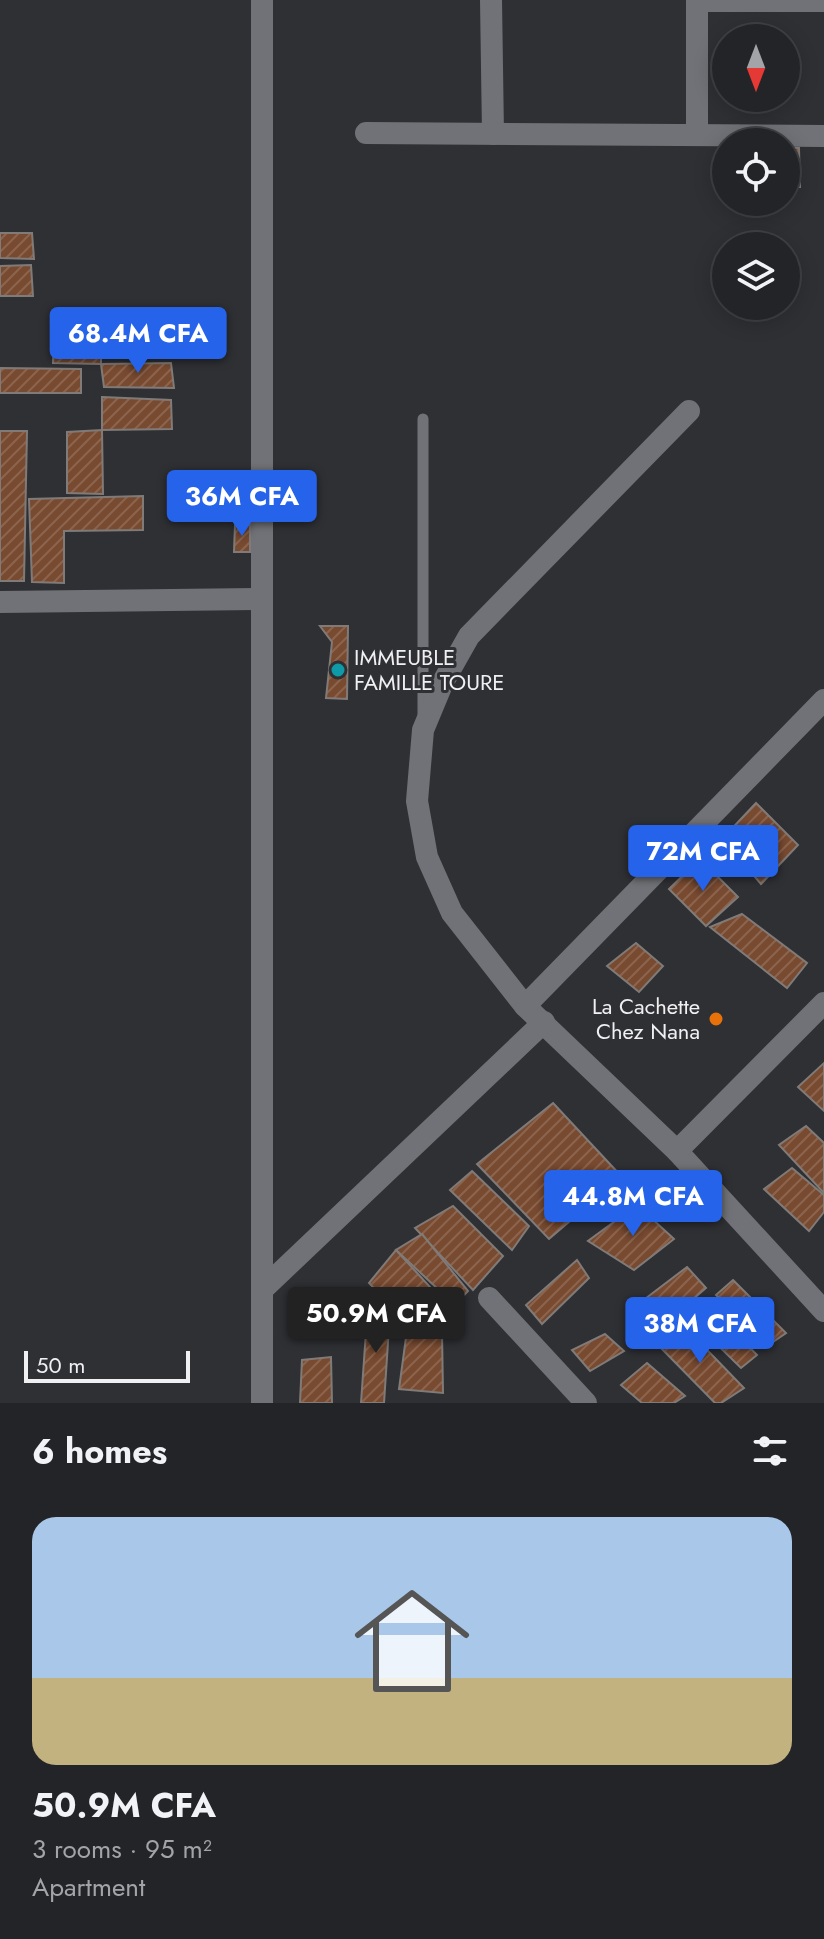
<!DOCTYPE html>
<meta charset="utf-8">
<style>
body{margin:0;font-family:Jost,sans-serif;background:#2f3033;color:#f1f3f6;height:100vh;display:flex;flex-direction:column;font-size:30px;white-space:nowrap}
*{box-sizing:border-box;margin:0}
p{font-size:26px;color:#a3a4a7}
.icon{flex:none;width:44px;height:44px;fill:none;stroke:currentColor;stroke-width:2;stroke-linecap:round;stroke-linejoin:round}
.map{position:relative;height:1403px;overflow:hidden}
.panel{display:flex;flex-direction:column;background:#232427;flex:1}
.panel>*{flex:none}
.needle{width:52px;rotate:180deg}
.fabs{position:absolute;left:712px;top:24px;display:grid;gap:16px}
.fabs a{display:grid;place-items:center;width:88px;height:88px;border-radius:50%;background:#232427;box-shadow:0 4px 20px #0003,0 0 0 2px #404144;font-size:40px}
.scale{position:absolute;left:24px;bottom:20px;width:166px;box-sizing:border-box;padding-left:8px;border:4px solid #f0f0f3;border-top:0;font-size:22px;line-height:28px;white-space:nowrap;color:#f0f0f3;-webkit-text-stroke:6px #2f3034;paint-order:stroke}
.price{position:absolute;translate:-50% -68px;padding:0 18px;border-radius:8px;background:#2563eb;color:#fff;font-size:26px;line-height:52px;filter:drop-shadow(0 2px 4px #0008)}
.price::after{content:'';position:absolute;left:50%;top:48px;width:24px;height:18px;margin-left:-12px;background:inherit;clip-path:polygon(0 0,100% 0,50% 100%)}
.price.selected{background:#222;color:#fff}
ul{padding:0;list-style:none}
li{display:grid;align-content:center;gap:16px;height:424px;padding:0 32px}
li span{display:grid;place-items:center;height:248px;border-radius:24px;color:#555}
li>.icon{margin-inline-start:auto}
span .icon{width:144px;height:144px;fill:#fffc;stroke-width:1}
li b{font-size:34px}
h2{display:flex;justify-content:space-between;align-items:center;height:96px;padding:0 32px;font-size:34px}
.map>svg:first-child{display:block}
.building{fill:url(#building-hatch);stroke:#807b78;stroke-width:2}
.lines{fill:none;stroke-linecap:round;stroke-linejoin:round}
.service{stroke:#717277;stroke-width:11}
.minor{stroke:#717277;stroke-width:22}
.culture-dot{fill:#0f9aa8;stroke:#2f3034;stroke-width:3}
.food-dot{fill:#e8710a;stroke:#2f3034;stroke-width:3}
.labels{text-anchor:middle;stroke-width:6;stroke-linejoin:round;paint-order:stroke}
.poi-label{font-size:22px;fill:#f0f0f3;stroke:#2f3034;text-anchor:start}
</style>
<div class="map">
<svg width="824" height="1403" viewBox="0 0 824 1403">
<defs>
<pattern id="building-hatch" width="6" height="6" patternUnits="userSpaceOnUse" patternTransform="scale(2)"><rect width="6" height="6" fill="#784a30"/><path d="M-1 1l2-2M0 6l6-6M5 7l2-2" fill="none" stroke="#8c644e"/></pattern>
</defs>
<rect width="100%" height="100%" fill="#2f3034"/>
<g class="building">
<polygon points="786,148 799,148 800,187 786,187"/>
<polygon points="0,233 32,233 34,259 0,258"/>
<polygon points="31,265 33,296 0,296 0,266"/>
<polygon points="55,318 101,318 101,364 53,363"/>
<polygon points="171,363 174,388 104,387 101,364"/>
<polygon points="0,368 81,369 81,393 0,393"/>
<polygon points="102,397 171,400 172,429 102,430"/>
<polygon points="102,430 103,494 67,493 67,432"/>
<polygon points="0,431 27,431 24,581 0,581"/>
<polygon points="143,496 143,530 64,531 64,583 32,582 29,499"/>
<polygon points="250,524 250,552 234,552 235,525"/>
<polygon points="320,626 348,626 347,699 326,698 332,642"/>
<polygon points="756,803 798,845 761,884 722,839"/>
<polygon points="700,859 738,897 706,926 669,889"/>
<polygon points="742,914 807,963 787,988 710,927"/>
<polygon points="636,943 663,966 639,992 607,966"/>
<polygon points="824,1063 824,1111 798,1087"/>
<polygon points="553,1103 622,1177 549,1239 477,1164"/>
<polygon points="806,1126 824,1143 824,1193 779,1145"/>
<polygon points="792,1168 824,1195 824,1212 809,1231 764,1189"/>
<polygon points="472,1171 529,1226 512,1250 450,1190"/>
<polygon points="637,1205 674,1239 634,1270 588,1241"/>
<polygon points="453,1206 503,1256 473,1290 415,1228"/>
<polygon points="422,1234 468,1291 455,1305 396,1250"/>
<polygon points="396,1250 452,1311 409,1325 369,1283"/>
<polygon points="577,1260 589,1278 542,1324 526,1305"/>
<polygon points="687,1267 706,1288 653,1334 629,1311"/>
<polygon points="733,1280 786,1333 770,1344 716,1295"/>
<polygon points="368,1303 390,1312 384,1403 361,1403"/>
<polygon points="708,1305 757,1355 741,1368 692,1320"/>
<polygon points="682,1324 744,1388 721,1403 715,1403 658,1345"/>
<polygon points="407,1330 442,1333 443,1393 399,1389"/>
<polygon points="605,1334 624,1351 590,1371 572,1350"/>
<polygon points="331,1357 332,1403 300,1403 302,1360"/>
<polygon points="647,1363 685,1396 674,1403 642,1403 621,1385"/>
</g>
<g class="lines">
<polyline class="service" points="423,419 423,714"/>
<g class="minor">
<polyline points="491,0 493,134"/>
<polyline points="697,0 697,135"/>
<polyline points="697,1 824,1"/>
<polyline points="366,133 824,136"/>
<polyline points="689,411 469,636 443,682 423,730 417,801 427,857 452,913 525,1006 677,1151 824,1311"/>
<polyline points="0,602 260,599"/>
<polyline points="525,1006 824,700"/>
<polyline points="677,1151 824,1003"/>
<polyline points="263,1289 544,1022"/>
<polyline points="489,1298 586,1403"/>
<polyline points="262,1403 262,0"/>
</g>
</g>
<circle class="culture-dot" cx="338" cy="670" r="8"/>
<circle class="food-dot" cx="716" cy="1019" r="8"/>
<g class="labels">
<g class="poi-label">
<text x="354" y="665">IMMEUBLE<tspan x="354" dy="25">FAMILLE TOURE</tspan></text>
<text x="700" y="1014" text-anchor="end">La Cachette<tspan x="700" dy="25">Chez Nana</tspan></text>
</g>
</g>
</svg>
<div class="fabs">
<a><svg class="needle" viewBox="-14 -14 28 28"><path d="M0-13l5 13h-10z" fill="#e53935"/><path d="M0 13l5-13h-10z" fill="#a3a4a7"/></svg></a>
<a><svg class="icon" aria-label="locate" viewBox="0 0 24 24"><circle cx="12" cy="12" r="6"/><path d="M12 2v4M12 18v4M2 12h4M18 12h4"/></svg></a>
<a><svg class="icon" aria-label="layers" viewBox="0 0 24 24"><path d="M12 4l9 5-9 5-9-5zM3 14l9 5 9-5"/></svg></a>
</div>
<div class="scale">50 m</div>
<b class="price" style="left:138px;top:375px">68.4M CFA</b>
<b class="price" style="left:242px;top:538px">36M CFA</b>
<b class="price" style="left:703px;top:893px">72M CFA</b>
<b class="price" style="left:633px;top:1238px">44.8M CFA</b>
<b class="price selected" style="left:376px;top:1355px">50.9M CFA</b>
<b class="price" style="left:700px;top:1365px">38M CFA</b>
</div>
<section class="panel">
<h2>6 homes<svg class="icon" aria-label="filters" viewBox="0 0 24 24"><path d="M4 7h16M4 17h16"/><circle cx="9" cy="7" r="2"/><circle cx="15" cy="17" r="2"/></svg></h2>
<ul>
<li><span style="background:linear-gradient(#a9c7e8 65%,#c2b280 0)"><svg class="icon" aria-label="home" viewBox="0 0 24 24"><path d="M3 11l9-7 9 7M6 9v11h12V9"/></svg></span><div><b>50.9M CFA</b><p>3 rooms · 95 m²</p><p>Apartment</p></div></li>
</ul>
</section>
